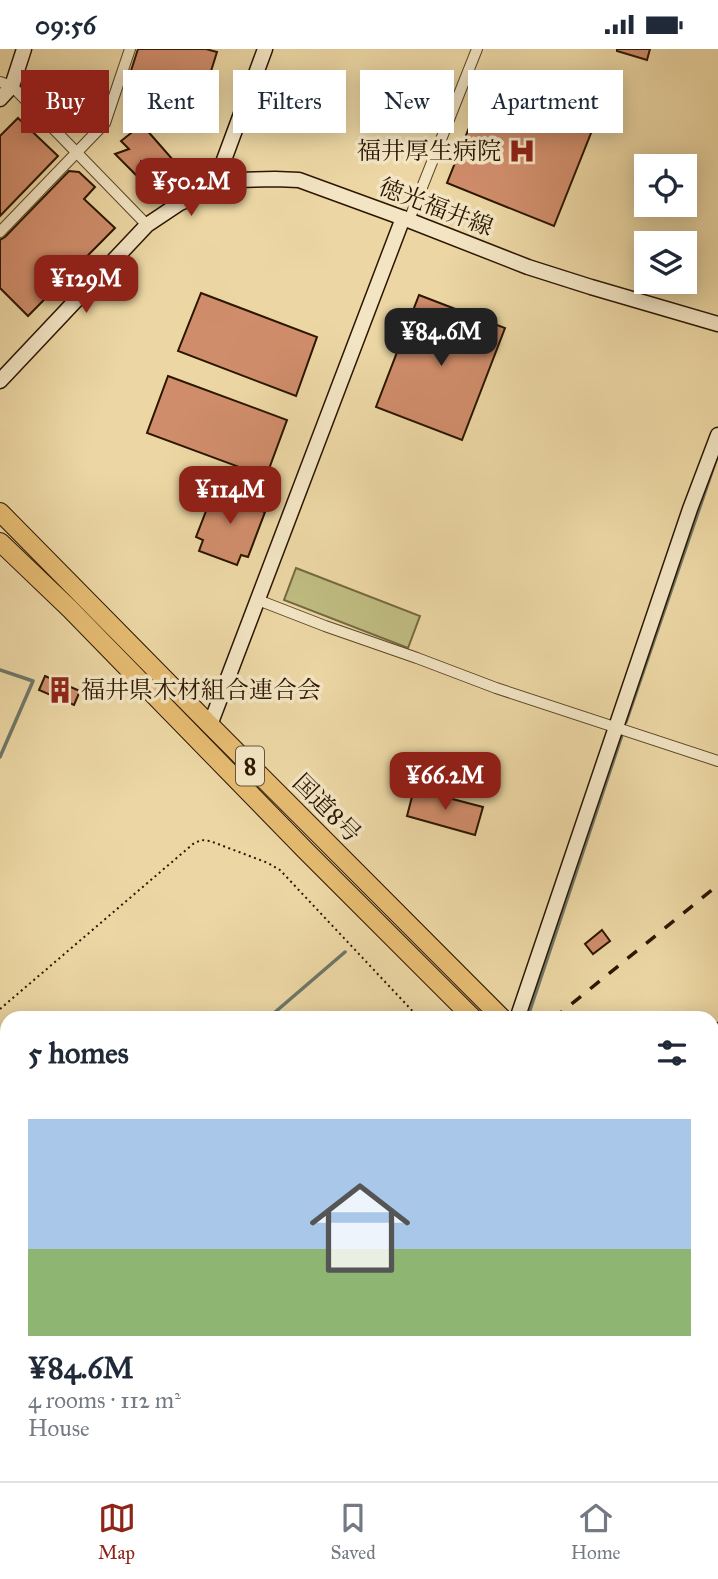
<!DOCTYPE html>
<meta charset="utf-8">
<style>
body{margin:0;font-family:"IM FELL Great Primer","Noto Serif JP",serif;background:#f6f6f7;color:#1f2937;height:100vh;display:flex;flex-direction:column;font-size:26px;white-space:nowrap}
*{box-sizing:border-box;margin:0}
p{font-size:23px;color:#747a83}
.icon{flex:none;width:38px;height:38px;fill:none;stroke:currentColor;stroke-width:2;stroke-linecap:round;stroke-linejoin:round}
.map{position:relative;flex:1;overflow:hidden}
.side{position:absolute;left:0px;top:962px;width:719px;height:471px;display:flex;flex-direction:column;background:#fff;border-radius:21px 21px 0 0;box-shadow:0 4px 18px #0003}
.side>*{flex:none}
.guide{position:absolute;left:21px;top:21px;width:677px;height:63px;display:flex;gap:14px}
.buttons{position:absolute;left:634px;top:105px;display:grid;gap:14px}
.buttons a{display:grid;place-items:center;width:63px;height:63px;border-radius:0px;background:#fff;box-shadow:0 4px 18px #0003;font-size:35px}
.price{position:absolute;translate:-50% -60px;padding:0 16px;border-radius:14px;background:#8f2418;color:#fff;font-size:23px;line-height:46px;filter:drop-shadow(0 2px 4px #0008)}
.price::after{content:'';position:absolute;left:50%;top:42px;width:21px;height:16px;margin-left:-10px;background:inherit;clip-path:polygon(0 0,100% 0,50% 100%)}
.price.current{background:#222;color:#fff}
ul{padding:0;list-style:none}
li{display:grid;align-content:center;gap:14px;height:371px;padding:0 28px}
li+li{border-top:2px solid #e0e1e3}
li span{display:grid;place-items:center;height:217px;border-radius:0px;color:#555}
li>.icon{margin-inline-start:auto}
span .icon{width:126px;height:126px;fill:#fffc;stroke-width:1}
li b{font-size:30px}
h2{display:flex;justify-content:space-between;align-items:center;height:84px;padding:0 28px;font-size:30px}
.pill{padding:0 24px;border-radius:0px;background:#fff;box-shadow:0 4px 18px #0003;font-size:24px;line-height:63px}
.pill.current{background:#8f2418;color:#fff}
.status{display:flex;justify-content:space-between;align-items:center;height:49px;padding:0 35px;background:#fff;direction:ltr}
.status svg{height:19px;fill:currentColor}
.tab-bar{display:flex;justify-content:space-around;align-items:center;height:98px;border-top:2px solid #e0e1e3;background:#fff;font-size:19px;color:#747a83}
.tab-bar a{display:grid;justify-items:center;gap:4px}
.tab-bar .current{color:#8f2418}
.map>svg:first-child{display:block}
.green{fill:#bfbc81;stroke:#756940;stroke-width:2}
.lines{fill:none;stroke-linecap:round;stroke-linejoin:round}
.stream{stroke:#6e7768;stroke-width:3.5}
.building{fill:#d08d6b;stroke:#2b1600;stroke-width:2}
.street-casing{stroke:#5b4629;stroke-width:12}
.secondary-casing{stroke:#2b1600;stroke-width:17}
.highway-casing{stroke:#2b1600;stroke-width:20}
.path{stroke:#2b1600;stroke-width:2;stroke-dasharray:2 3.5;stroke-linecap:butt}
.street{stroke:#f3e5c4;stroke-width:10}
.secondary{stroke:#f3e5c4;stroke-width:14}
.highway{stroke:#e6bc72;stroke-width:18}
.rail{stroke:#2b1600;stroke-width:3.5;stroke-dasharray:12 12;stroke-linecap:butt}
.labels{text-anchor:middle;stroke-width:7;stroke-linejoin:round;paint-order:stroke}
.shield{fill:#f3e5c4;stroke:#67543b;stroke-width:2}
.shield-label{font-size:23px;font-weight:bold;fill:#2b1600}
.poi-label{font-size:24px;fill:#2b1600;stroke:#f3e5c4;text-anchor:end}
.street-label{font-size:24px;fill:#2b1600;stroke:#f3e5c4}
</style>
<div class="status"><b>09:56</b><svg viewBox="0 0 49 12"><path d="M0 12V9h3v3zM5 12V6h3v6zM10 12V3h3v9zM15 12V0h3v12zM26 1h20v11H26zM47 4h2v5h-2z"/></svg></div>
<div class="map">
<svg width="718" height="1432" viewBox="0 0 718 1432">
<rect width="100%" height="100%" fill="#ecd7a4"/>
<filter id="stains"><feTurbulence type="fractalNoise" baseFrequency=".00286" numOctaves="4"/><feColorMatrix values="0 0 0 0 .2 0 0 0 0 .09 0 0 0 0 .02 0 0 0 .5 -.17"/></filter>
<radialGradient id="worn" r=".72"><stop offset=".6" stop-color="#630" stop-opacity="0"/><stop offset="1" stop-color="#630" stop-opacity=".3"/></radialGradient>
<polygon class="green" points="296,519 420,567 408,599 284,551"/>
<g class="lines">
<g class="stream">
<polyline points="0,621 33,632 0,708"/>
<polyline points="626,673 717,408"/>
<polyline points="267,970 345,903"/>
<polyline points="527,970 622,686"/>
<polyline points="712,1007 718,990"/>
<polyline points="0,1195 7,1189"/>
<polyline points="231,1432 233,1426"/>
<polyline points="354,1432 356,1426"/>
<polyline points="649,1432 652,1426"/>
</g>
</g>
<g class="building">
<polygon points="138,0 206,0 217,3 201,54 128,31"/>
<polygon points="617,0 650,0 647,11 617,2"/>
<polygon points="490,26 597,69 554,177 447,134"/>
<polygon points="18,69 58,107 0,167 0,87"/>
<polygon points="140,77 142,80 145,79 174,112 162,121 160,119 153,125 141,113 141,131 115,105 129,100 121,92"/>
<polygon points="69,122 79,123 95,138 84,150 115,179 28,267 0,239 0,191 5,188"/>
<polygon points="201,244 317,288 296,347 178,302"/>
<polygon points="419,246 505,279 462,391 376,358"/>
<polygon points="168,327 287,371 266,428 147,384"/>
<polygon points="223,439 262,452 259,461 265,463 248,508 241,506 237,516 199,502 203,491 196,488 213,444 221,447"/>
<polygon points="45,627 80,642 74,656 39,641"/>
<polygon points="414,740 483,758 475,786 407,767"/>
<polygon points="602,881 610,892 593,905 585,895"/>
</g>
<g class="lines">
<defs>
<g id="street">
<polyline points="0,33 12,37 147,176"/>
<polyline points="409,171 477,0"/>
<polyline points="0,183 105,74 130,0"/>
<polyline points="258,551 325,577 417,609 496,639 718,712"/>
<polyline points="0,1064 7,1072"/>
<polyline points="712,1379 718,1369"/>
<polyline points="0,1398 7,1392"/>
<polyline points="348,1432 350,1426"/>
<polyline points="519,1432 521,1426"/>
<polyline points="711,1432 717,1415 712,1413"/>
</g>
<g id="secondary">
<polyline points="0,50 12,37 24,0"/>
<polyline points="220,136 221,119 265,0"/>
<polyline points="0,332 147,176 180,154 220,136 236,131 275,130 299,131 403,169 528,218 591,238 718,275"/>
<polyline points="210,676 403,169"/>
<polyline points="517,970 690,460 718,386"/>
</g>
<g id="highway">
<polyline points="0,463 210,676 503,970"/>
<polyline points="0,493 70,560 306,802 474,970"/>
<polyline points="712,1182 718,1188"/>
<polyline points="712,1213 718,1219"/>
</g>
</defs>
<use href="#street" class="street-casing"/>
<use href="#secondary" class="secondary-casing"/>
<use href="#highway" class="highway-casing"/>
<g class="path">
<polyline points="0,960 193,795 201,791 210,792 268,814 280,821 420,970"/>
<polyline points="712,990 718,973"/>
<polyline points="712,1150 718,1156"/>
<polyline points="224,1432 226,1426"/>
</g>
<use href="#street" class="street"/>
<use href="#secondary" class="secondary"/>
<use href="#highway" class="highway"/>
<g class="rail">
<polyline points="553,970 718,836"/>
<polyline points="0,1416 7,1410"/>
</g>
</g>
<defs>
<symbol id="hospital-bare" viewBox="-9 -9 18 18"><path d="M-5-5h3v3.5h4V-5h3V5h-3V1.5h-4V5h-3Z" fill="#8f2418" stroke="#f3e5c4" stroke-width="2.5" paint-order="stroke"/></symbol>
<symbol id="building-bare" viewBox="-9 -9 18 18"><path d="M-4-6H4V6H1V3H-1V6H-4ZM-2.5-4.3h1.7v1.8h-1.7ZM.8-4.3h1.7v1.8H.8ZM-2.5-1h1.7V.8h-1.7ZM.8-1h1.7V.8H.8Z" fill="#8f2418" stroke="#f3e5c4" stroke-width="2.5" paint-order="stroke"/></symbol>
</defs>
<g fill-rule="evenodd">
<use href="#hospital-bare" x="503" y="83" width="38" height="38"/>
<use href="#building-bare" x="41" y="622" width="38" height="38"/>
</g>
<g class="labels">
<rect class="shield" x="236" y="697.5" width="28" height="39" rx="5"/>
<g class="shield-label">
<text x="250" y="725">8</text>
</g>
<g class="poi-label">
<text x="501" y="110">福井厚生病院</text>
<text x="81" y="649" text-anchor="start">福井県木材組合連合会</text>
</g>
<g class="street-label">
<text transform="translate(436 158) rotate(21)" y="8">徳光福井線</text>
<text transform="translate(327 759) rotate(45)" y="8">国道8号</text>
</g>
</g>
<rect width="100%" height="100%" filter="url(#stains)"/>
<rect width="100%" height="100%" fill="url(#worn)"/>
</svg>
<div class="buttons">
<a><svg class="icon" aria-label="locate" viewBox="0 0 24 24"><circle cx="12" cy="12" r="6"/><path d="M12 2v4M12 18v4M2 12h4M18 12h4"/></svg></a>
<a><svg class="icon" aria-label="layers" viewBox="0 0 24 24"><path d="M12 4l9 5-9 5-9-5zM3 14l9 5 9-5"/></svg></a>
</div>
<b class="price" style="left:191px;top:169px">¥50.2M</b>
<b class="price" style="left:86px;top:266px">¥129M</b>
<b class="price current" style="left:441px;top:319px">¥84.6M</b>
<b class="price" style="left:230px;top:477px">¥114M</b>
<b class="price" style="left:445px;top:763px">¥66.2M</b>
<div class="guide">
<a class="pill current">Buy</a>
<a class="pill">Rent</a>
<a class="pill">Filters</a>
<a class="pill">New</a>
<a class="pill">Apartment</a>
</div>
<section class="side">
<h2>5 homes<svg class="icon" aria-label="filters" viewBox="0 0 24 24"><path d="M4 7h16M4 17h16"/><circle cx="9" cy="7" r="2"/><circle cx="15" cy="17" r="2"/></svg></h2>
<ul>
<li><span style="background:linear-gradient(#a9c7e8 60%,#8fb573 0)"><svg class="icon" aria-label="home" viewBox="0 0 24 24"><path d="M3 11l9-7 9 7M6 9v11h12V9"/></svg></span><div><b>¥84.6M</b><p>4 rooms · 112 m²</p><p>House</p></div></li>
</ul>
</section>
</div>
<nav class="tab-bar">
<a class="current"><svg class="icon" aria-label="map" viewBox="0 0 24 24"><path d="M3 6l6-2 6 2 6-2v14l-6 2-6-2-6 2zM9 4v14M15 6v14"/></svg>Map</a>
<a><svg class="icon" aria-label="saved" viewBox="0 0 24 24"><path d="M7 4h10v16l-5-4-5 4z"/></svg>Saved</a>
<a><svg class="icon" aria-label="home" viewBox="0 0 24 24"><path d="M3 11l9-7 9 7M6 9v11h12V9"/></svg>Home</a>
</nav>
